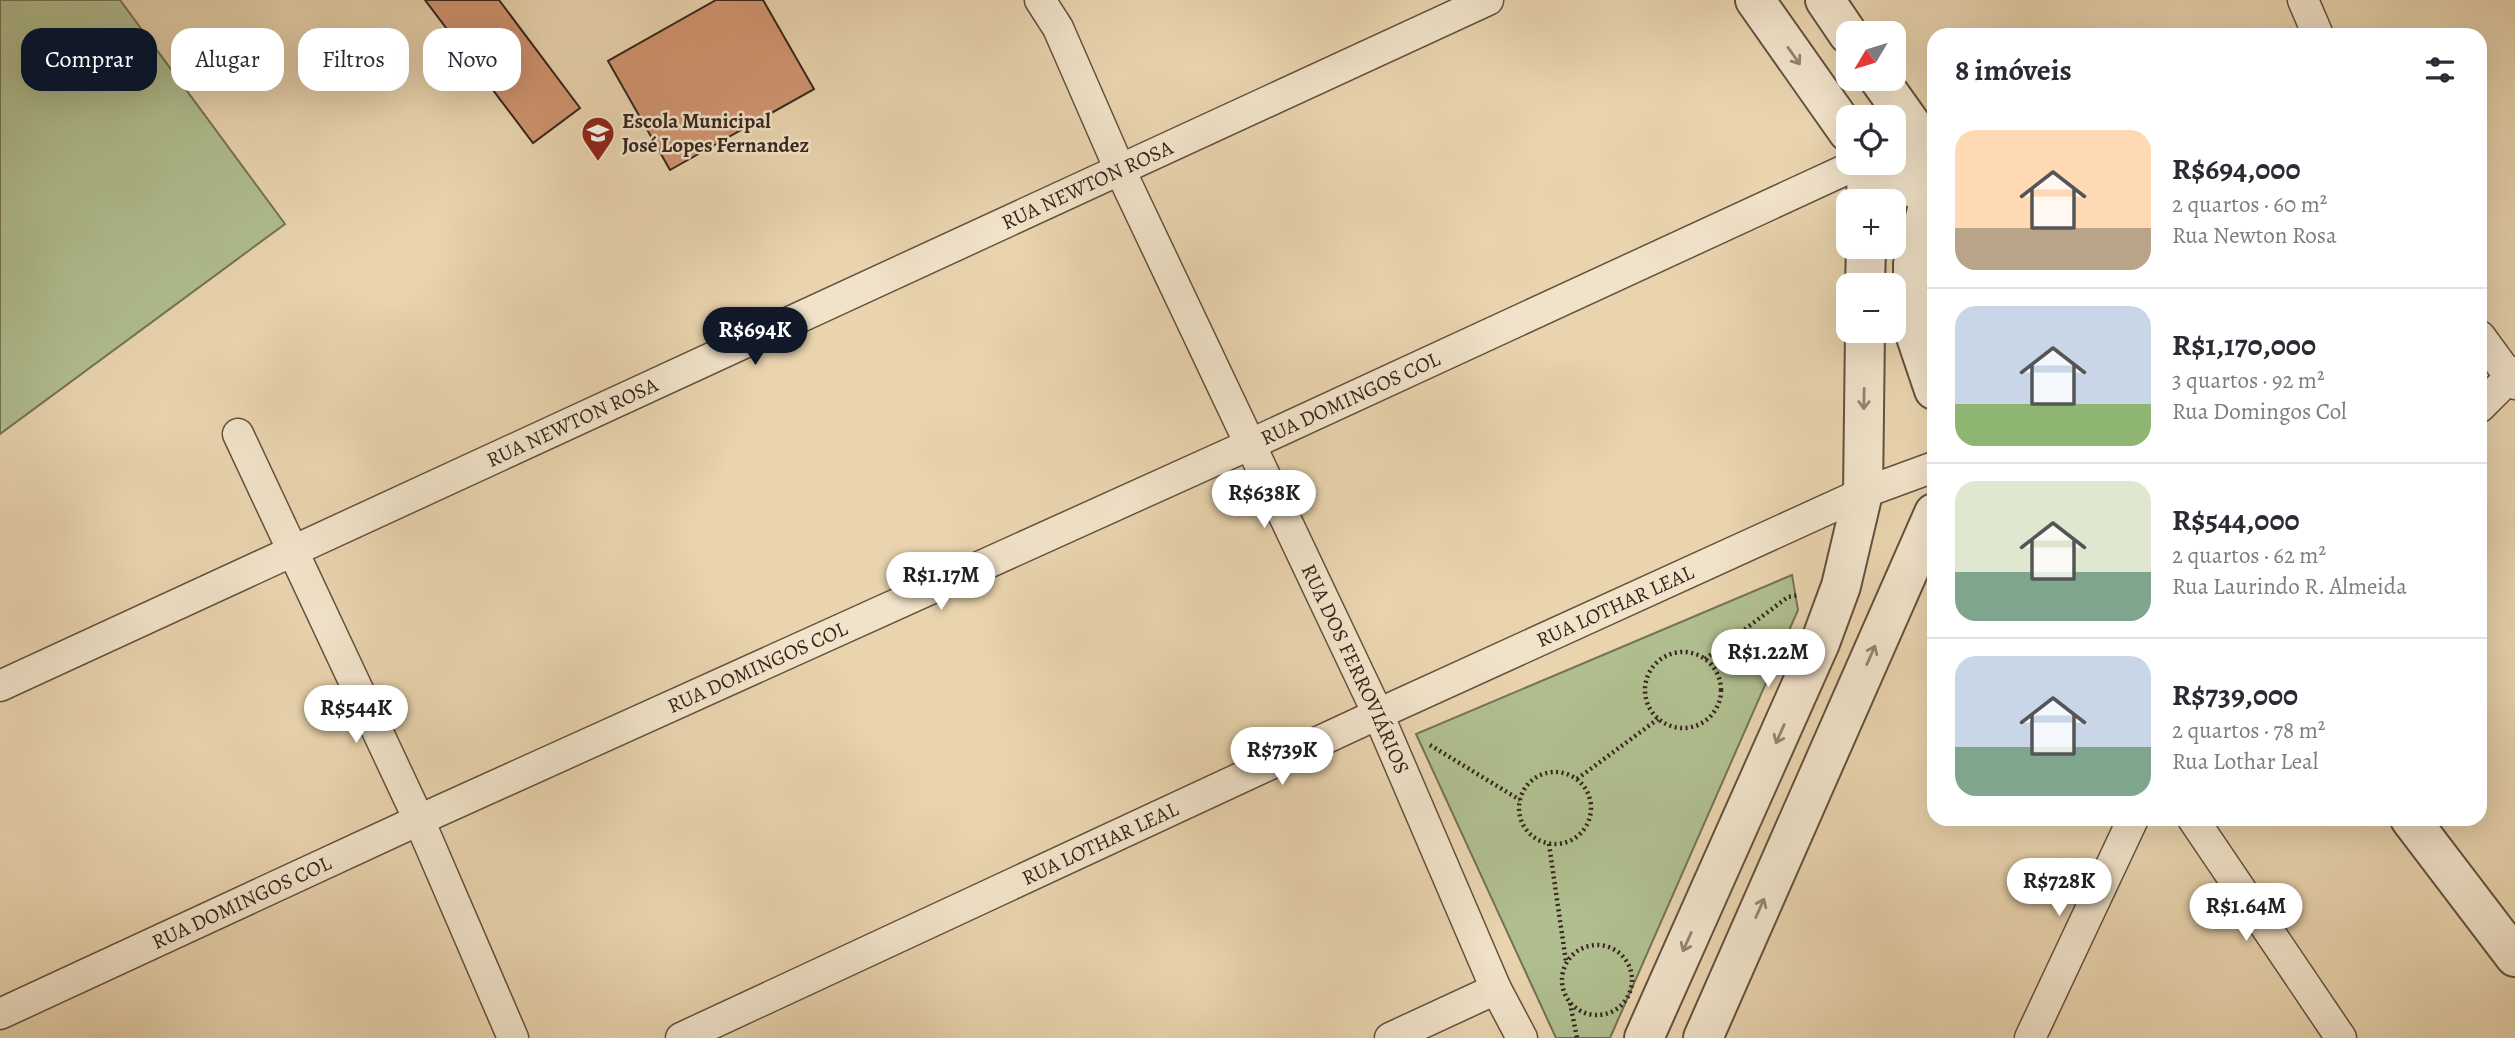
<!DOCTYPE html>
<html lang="pt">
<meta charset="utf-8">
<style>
body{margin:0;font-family:Alegreya,serif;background:#f2f2f3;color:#2b2b33;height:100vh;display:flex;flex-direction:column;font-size:26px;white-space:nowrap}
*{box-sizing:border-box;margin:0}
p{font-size:23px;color:#7c7c81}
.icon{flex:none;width:38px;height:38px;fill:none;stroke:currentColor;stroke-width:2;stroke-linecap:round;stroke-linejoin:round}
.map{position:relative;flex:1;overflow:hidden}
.side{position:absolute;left:1927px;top:28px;width:560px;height:798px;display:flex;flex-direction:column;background:#fff;border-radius:21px;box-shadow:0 7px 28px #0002}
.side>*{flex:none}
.hud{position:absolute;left:21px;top:28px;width:665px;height:63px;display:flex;gap:14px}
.needle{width:46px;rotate:232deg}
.buttons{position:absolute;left:1836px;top:21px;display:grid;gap:14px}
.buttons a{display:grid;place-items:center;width:70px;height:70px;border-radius:14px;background:#fff;box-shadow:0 7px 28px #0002;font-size:35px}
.price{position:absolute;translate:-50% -60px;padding:0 16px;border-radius:24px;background:#fff;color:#222;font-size:23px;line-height:46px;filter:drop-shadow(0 2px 4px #0008)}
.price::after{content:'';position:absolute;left:50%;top:42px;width:21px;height:16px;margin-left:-10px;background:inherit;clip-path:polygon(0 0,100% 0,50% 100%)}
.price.current{background:#111827;color:#fff}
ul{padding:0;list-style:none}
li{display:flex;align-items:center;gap:21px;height:175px;padding:0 28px}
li+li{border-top:2px solid #e1e1e2}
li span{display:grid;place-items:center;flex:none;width:196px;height:140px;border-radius:21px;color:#555}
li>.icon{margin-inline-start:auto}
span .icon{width:84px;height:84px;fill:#fffc;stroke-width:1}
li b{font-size:30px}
h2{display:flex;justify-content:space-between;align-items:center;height:84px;padding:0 28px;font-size:30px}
.tag{padding:0 24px;border-radius:21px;background:#fff;box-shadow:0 7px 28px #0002;font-size:24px;line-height:63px}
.tag.current{background:#111827;color:#fff}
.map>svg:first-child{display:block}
.green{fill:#b0be8f;stroke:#747256;stroke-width:2}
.building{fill:#d09470;stroke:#38251c;stroke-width:2}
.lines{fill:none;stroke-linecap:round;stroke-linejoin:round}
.minor-casing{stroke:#645140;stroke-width:33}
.tertiary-casing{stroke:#645140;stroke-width:42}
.path{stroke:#38251c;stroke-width:4.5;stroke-dasharray:2 3.5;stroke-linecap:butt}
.minor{stroke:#f1e3ca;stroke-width:30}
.tertiary{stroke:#f1e3ca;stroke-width:38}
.oneway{stroke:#948473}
.labels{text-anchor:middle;stroke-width:5;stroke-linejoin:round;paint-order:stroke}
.poi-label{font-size:21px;font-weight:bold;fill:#38251c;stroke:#f1e3ca;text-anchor:start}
.street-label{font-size:21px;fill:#38251c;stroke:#f1e3ca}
</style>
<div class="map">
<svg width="2515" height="1038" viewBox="0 0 2515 1038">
<rect width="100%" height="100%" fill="#e9d4ae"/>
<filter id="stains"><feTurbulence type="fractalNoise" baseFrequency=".00286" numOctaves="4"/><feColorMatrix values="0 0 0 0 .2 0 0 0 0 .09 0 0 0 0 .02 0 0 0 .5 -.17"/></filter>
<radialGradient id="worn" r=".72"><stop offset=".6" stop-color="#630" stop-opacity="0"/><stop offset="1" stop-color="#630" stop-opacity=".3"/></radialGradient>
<g class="green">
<polygon points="0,0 120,0 285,224 0,434"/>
<polygon points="1792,575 1798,610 1610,1038 1556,1038 1416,734"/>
</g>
<g class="building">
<polygon points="425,0 499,0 580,108 533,143"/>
<polygon points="716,0 763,0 814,89 670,170 608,61"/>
</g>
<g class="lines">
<defs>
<g id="minor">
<path id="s1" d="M1040,0L1058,28L1120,170L1378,714L1496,989L1522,1038"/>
<polyline points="2303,0 2318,35"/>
<polyline points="2480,336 2515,384"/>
<polyline points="2480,407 2515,372"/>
<polyline points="238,434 419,820 513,1038"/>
<path id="s2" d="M0,686L1488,0"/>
<polyline points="2193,819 2341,1038"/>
<path id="s3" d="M0,1014L419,820L1251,444L1860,163"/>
<path id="s4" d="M681,1038L1378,714L1863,493L1934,467"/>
<polyline points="1390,1038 1496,989"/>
<polyline points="2030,1038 2133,819"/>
</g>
<g id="tertiary">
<polyline points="1755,0 1848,132"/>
<polyline points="1825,0 1848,34"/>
<polyline points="1879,79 1916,131 1930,198 1913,264 1913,328 1934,390"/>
<polyline points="1872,163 1934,200"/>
<polyline points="1866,201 1867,163"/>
<polyline points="1865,285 1866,247"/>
<polyline points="2410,819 2515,957"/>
<polyline points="1644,1038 1820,643 1841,586 1863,493 1865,331"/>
<polyline points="1703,1038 1934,513"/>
</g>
</defs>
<use href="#minor" class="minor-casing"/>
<use href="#tertiary" class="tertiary-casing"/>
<g class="path">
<circle cx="1683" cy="690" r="38"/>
<polyline points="1705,659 1788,597 1799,595"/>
<polyline points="1430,745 1520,800"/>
<circle cx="1555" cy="808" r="36"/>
<polyline points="1577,779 1658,719"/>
<polyline points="1549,844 1566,962"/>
<circle cx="1597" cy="980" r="35"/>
<polyline points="1570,1003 1577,1038"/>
</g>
<use href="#minor" class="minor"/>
<use href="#tertiary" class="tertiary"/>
</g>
<defs><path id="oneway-shaft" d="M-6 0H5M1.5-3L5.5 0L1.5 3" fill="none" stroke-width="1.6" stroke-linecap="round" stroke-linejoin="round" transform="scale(1.75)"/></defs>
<g class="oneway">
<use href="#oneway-shaft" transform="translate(1794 56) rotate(55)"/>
<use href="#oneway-shaft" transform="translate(1864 399) rotate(91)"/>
<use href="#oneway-shaft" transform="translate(1871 655) rotate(-66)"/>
<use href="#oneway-shaft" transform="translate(1780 734) rotate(114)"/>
<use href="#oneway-shaft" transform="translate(1760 908) rotate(-66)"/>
<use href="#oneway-shaft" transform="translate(1687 942) rotate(114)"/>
</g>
<defs>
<symbol id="school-pin" viewBox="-11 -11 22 30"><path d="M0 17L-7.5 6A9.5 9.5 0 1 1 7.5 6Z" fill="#8f2418" stroke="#f1e3ca"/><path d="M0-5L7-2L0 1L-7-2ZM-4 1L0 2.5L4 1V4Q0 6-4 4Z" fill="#fff"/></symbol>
</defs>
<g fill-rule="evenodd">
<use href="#school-pin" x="579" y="114" width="38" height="52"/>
</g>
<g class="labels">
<g class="poi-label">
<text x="622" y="128">Escola Municipal<tspan x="622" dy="24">José Lopes Fernandez</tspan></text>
</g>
<g class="street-label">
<text dy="7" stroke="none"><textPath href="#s2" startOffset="1197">RUA NEWTON ROSA</textPath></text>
<text dy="7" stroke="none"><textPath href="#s3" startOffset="1484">RUA DOMINGOS COL</textPath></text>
<text dy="7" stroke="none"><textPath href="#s2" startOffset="630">RUA NEWTON ROSA</textPath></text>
<text dy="7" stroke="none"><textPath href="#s4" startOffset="1029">RUA LOTHAR LEAL</textPath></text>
<text dy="7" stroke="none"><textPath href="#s3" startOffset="833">RUA DOMINGOS COL</textPath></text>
<text dy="7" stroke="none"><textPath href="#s1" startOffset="740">RUA DOS FERROVIÁRIOS</textPath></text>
<text dy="7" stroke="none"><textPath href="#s4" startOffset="462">RUA LOTHAR LEAL</textPath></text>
<text dy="7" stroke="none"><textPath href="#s3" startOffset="266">RUA DOMINGOS COL</textPath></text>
</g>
</g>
<rect width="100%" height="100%" filter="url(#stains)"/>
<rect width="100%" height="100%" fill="url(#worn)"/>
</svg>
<div class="buttons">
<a><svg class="needle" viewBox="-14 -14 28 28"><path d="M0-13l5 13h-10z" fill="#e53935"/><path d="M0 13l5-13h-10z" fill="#7c7c81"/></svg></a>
<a><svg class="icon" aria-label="locate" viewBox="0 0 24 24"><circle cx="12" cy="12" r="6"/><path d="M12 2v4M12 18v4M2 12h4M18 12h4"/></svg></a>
<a>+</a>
<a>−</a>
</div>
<b class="price current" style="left:755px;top:367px">R$694K</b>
<b class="price" style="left:1264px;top:530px">R$638K</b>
<b class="price" style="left:941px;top:612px">R$1.17M</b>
<b class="price" style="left:1768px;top:689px">R$1.22M</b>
<b class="price" style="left:356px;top:745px">R$544K</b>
<b class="price" style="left:1282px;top:787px">R$739K</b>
<b class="price" style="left:2059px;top:918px">R$728K</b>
<b class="price" style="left:2246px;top:943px">R$1.64M</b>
<div class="hud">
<a class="tag current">Comprar</a>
<a class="tag">Alugar</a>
<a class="tag">Filtros</a>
<a class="tag">Novo</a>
</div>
<section class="side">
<h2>8 imóveis<svg class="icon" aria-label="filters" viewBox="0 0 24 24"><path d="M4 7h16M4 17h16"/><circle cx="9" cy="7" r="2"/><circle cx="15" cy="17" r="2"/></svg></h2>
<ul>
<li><span style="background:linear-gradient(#ffd9b3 70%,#b9a48a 0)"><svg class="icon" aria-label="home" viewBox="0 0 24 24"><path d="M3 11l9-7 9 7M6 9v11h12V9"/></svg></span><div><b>R$694,000</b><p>2 quartos · 60 m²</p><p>Rua Newton Rosa</p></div></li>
<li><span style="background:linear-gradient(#c9d6e8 70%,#8fb573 0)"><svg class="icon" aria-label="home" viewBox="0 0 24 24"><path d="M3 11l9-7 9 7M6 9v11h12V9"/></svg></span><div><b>R$1,170,000</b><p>3 quartos · 92 m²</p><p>Rua Domingos Col</p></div></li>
<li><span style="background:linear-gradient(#dfe7d0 65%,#7fa58c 0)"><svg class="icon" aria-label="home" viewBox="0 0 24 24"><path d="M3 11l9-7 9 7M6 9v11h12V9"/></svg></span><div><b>R$544,000</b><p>2 quartos · 62 m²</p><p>Rua Laurindo R. Almeida</p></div></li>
<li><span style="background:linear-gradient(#c9d6e8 65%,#7fa58c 0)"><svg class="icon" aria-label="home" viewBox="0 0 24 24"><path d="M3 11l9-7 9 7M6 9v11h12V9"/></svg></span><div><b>R$739,000</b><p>2 quartos · 78 m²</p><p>Rua Lothar Leal</p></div></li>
</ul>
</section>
</div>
